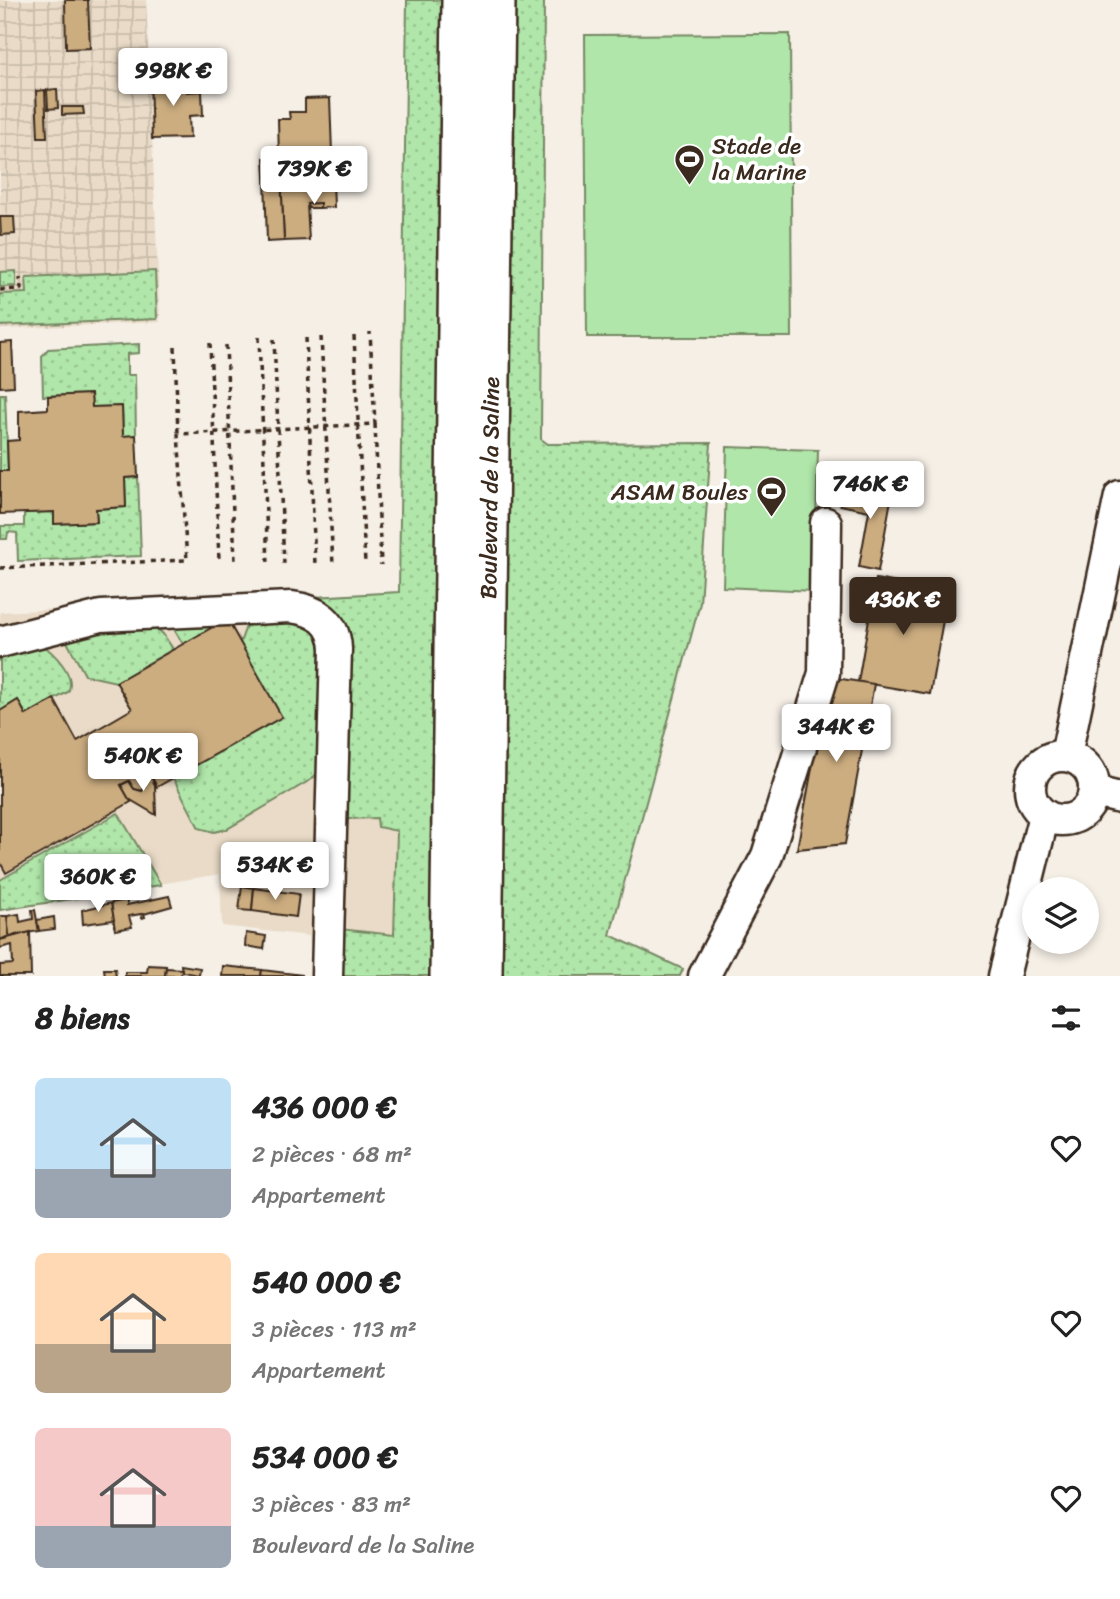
<!DOCTYPE html>
<html lang="fr">
<meta charset="utf-8">
<style>
body{margin:0;font-family:Sriracha,sans-serif;background:#f6f6f6;color:#222;height:100vh;display:flex;flex-direction:column;font-size:26px;white-space:nowrap}
*{box-sizing:border-box;margin:0}
p{font-size:23px;color:#767676}
.icon{flex:none;width:38px;height:38px;fill:none;stroke:currentColor;stroke-width:2;stroke-linecap:round;stroke-linejoin:round}
.map{position:relative;height:976px;overflow:hidden}
.details{display:flex;flex-direction:column;background:#fff;flex:1}
.details>*{flex:none}
.buttons{position:absolute;left:1022px;top:877px;display:grid;gap:14px}
.buttons a{display:grid;place-items:center;width:77px;height:77px;border-radius:50%;background:#fff;box-shadow:0 4px 10px #0003;font-size:35px}
.price{position:absolute;translate:-50% -60px;padding:0 16px;border-radius:7px;background:#fff;color:#222;font-size:23px;line-height:46px;filter:drop-shadow(0 2px 4px #0008)}
.price::after{content:'';position:absolute;left:50%;top:42px;width:21px;height:16px;margin-left:-10px;background:inherit;clip-path:polygon(0 0,100% 0,50% 100%)}
.price.on{background:#3b2a1e;color:#fff}
ul{padding:0;list-style:none}
li{display:flex;align-items:center;gap:21px;height:175px;padding:0 35px}
li span{display:grid;place-items:center;flex:none;width:196px;height:140px;border-radius:10px;color:#555}
li>.icon{margin-inline-start:auto}
span .icon{width:84px;height:84px;fill:#fffc;stroke-width:1}
li b{font-size:30px}
h2{display:flex;justify-content:space-between;align-items:center;height:84px;padding:0 35px;font-size:30px}
.map>svg:first-child{display:block}
.built{fill:#e9dbc7}
.industrial{fill:url(#industrial-grid)}
.grass{fill:url(#grass-dots);stroke:#768864;stroke-width:2}
.pitch{fill:#b0e6a9;stroke:#768864;stroke-width:2}
.building{fill:#ccad80;stroke:#3b2a1e;stroke-width:2}
.lines{fill:none;stroke-linecap:round;stroke-linejoin:round}
.minor-casing{stroke:#3b2a1e;stroke-width:35}
.major-casing{stroke:#3b2a1e;stroke-width:42}
.path{stroke:#3b2a1e;stroke-width:3.5;stroke-dasharray:5 5;stroke-linecap:butt}
.minor{stroke:#fff;stroke-width:30}
.major{stroke:#fff;stroke-width:37}
.labels{text-anchor:middle;stroke-width:7;stroke-linejoin:round;paint-order:stroke}
.poi-label{font-size:23px;fill:#3b2a1e;stroke:#fff;text-anchor:start}
.street-label{font-size:23px;fill:#3b2a1e;stroke:#fff}
</style>
<div class="map">
<svg width="1120" height="976" viewBox="0 0 1120 976">
<defs>
<pattern id="industrial-grid" width="8" height="8" patternUnits="userSpaceOnUse" patternTransform="scale(1.75)"><rect width="8" height="8" fill="#e9dbc7"/><path d="M0 4h8M4 0v8" fill="none" stroke="#c9bcaa"/></pattern>
<pattern id="grass-dots" width="8" height="8" patternUnits="userSpaceOnUse" patternTransform="scale(1.75)"><rect width="8" height="8" fill="#b0e6a9"/><path d="M2 2h.1M6 6h.1" fill="none" stroke="#98c591" stroke-width="1.8" stroke-linecap="round"/></pattern>
</defs>
<rect width="100%" height="100%" fill="#f5efe6"/>
<filter id="ink" filterUnits="userSpaceOnUse"><feTurbulence type="fractalNoise" baseFrequency=".0143" numOctaves="2"/><feDisplacementMap in="SourceGraphic" scale="14" xChannelSelector="R" yChannelSelector="G"/><feConvolveMatrix kernelMatrix="1 2 1 2 8 2 1 2 1" color-interpolation-filters="sRGB"/></filter>
<g filter="url(#ink)">
<polygon class="built" points="399,592 394,976 313,971 309,936 222,926 220,874 0,910 0,612"/>
<polygon class="industrial" points="0,0 146,0 160,322 0,329"/>
<g class="grass">
<polygon points="407,0 544,0 541,439 548,444 711,443 700,603 610,935 683,969 680,976 339,976 340,929 394,935 397,831 378,827 377,818 347,819 345,909 339,909 344,641 315,597 399,592"/>
<polygon points="16,271 16,286 0,287 0,272"/>
<polygon points="155,271 157,319 0,326 0,294 27,293 26,277"/>
<polygon points="139,344 139,353 127,354 127,375 135,375 136,435 123,436 122,406 92,407 91,394 43,396 42,356 48,349"/>
<polygon points="0,394 5,394 8,471 0,471"/>
<polygon points="138,477 141,556 18,561 17,533 8,532 7,539 1,539 1,526 24,526 24,513 54,512 55,524 97,522 96,509 126,507 125,478"/>
<polygon points="250,615 322,624 320,770 312,779 227,829 214,832 199,828 173,778 281,717 240,643"/>
<polygon points="227,619 183,644 175,631 175,625"/>
<polygon points="152,624 163,634 173,649 116,682 85,675 66,640 66,635"/>
<path d="M40,643C53,652 77,675 68,692L26,715L18,701L0,711V647Z"/>
<polygon points="118,813 161,885 0,910 0,880"/>
</g>
<g class="pitch">
<polygon points="790,34 792,337 587,337 585,35"/>
<polygon points="727,447 818,450 814,591 723,587"/>
</g>
<g class="building">
<polygon points="65,0 88,0 90,48 66,49"/>
<polygon points="187,79 187,92 202,91 203,115 189,116 190,138 152,139 150,80"/>
<polygon points="57,89 58,108 48,109 47,90"/>
<polygon points="45,90 47,137 38,137 36,91"/>
<polygon points="330,98 334,207 320,208 320,203 307,204 309,240 284,241 281,176 265,177 264,158 279,158 278,119 290,119 289,112 305,112 305,99"/>
<polygon points="62,107 83,107 84,114 62,115"/>
<polygon points="281,176 284,241 267,242 265,177"/>
<polygon points="320,203 320,208 308,208 307,204"/>
<polygon points="0,217 14,217 15,234 1,235"/>
<polygon points="12,342 14,386 0,387 0,343"/>
<polygon points="91,394 92,407 122,406 123,436 136,435 138,477 125,478 126,507 96,509 97,522 54,524 54,512 0,514 0,471 8,471 7,441 19,440 19,411 48,409 48,396"/>
<polygon points="843,485 892,494 878,571 859,567 869,511 840,505"/>
<polygon points="876,579 948,592 930,694 858,682"/>
<polygon points="227,619 282,717 157,787 148,770 139,775 144,783 145,787 142,791 134,789 129,781 121,785 131,802 6,873 0,862 0,711 18,700 26,715 54,699 77,741 132,709 116,682"/>
<polygon points="829,677 874,684 845,844 797,849"/>
<polygon points="148,770 155,785 156,815 129,799 121,785 129,781 134,789 142,791 145,787 144,783 139,775"/>
<polygon points="242,886 254,888 252,911 239,910"/>
<polygon points="254,888 299,894 296,917 252,911"/>
<polygon points="169,896 172,906 144,914 145,917 142,918 141,914 129,916 132,927 115,930 111,903 127,900 127,905"/>
<polygon points="111,903 114,920 83,924 82,910"/>
<polygon points="32,910 35,910 39,931 9,936 7,916 19,914 20,922 33,919"/>
<polygon points="7,916 9,936 0,940 0,916"/>
<polygon points="54,917 55,929 39,931 37,920"/>
<polygon points="30,932 31,976 0,976 0,965 13,964 12,945 0,948 0,940"/>
<polygon points="246,933 266,936 264,949 245,946"/>
<polygon points="148,965 166,966 165,976 125,976 125,972 147,972"/>
<polygon points="181,965 200,968 199,975 182,972"/>
<polygon points="223,966 262,970 261,976 222,976"/>
<polygon points="166,968 182,969 181,976 165,976"/>
<polygon points="104,969 115,969 116,976 105,976"/>
<polygon points="262,970 302,975 302,976 261,976"/>
</g>
<g class="lines">
<defs>
<g id="minor">
<path d="M0,642L101,616L291,607C317,610 335,622 336,649L327,976"/>
<polyline points="1066,755 1120,496"/>
<circle cx="1062" cy="788" r="32"/>
<polyline points="1095,792 1120,798"/>
<polyline points="704,976 767,856 824,673 826,523"/>
<polyline points="1004,976 1044,815"/>
</g>
<g id="major">
<polyline points="449,976 461,0"/>
<path id="s1" d="M483,976L496,0"/>
</g>
</defs>
<use href="#minor" class="minor-casing"/>
<use href="#major" class="major-casing"/>
<g class="path">
<polyline points="0,290 21,289 20,277"/>
<polyline points="354,336 365,564"/>
<polyline points="259,337 268,565"/>
<polyline points="321,337 333,565"/>
<polyline points="306,338 315,565"/>
<polyline points="274,339 284,564"/>
<polyline points="210,343 219,560"/>
<polyline points="226,345 235,561"/>
<polyline points="175,347 178,434"/>
<polyline points="375,424 381,565"/>
<polyline points="0,568 187,560 178,434 375,424 370,332"/>
</g>
<use href="#minor" class="minor"/>
<use href="#major" class="major"/>
</g>
</g>
<defs>
<symbol id="stadium-pin" viewBox="-11 -11 22 30"><path d="M0 17L-7.5 6A9.5 9.5 0 1 1 7.5 6Z" fill="#3b2a1e" stroke="#fff"/><path d="M0-5a6.5 5 0 1 0 0 10a6.5 5 0 1 0 0-10ZM-3.5-1.8h7v3.6h-7Z" fill="#fff"/></symbol>
</defs>
<g fill-rule="evenodd">
<use href="#stadium-pin" x="672" y="142" width="35" height="47"/>
<use href="#stadium-pin" x="754" y="474" width="35" height="47"/>
</g>
<g class="labels">
<g class="poi-label">
<text x="712" y="154">Stade de<tspan x="712" dy="26">la Marine</tspan></text>
<text x="748" y="500" text-anchor="end">ASAM Boules</text>
</g>
<g class="street-label">
<text dy="8" stroke="none"><textPath href="#s1" startOffset="488">Boulevard de la Saline</textPath></text>
</g>
</g>
</svg>
<div class="buttons">
<a><svg class="icon" aria-label="layers" viewBox="0 0 24 24"><path d="M12 4l9 5-9 5-9-5zM3 14l9 5 9-5"/></svg></a>
</div>
<b class="price" style="left:173px;top:108px">998K €</b>
<b class="price" style="left:314px;top:206px">739K €</b>
<b class="price" style="left:870px;top:521px">746K €</b>
<b class="price on" style="left:903px;top:637px">436K €</b>
<b class="price" style="left:836px;top:764px">344K €</b>
<b class="price" style="left:143px;top:793px">540K €</b>
<b class="price" style="left:275px;top:902px">534K €</b>
<b class="price" style="left:98px;top:914px">360K €</b>
</div>
<section class="details">
<h2>8 biens<svg class="icon" aria-label="filters" viewBox="0 0 24 24"><path d="M4 7h16M4 17h16"/><circle cx="9" cy="7" r="2"/><circle cx="15" cy="17" r="2"/></svg></h2>
<ul>
<li><span style="background:linear-gradient(#bfe0f5 65%,#9aa5b1 0)"><svg class="icon" aria-label="home" viewBox="0 0 24 24"><path d="M3 11l9-7 9 7M6 9v11h12V9"/></svg></span><div><b>436 000 €</b><p>2 pièces · 68 m²</p><p>Appartement</p></div><svg class="icon" aria-label="heart" viewBox="0 0 24 24"><path d="M12 20l-8-8c-3-5 5-10 8-4 3-6 11-1 8 4z"/></svg></li>
<li><span style="background:linear-gradient(#ffd9b3 65%,#b9a48a 0)"><svg class="icon" aria-label="home" viewBox="0 0 24 24"><path d="M3 11l9-7 9 7M6 9v11h12V9"/></svg></span><div><b>540 000 €</b><p>3 pièces · 113 m²</p><p>Appartement</p></div><svg class="icon" aria-label="heart" viewBox="0 0 24 24"><path d="M12 20l-8-8c-3-5 5-10 8-4 3-6 11-1 8 4z"/></svg></li>
<li><span style="background:linear-gradient(#f6c9c9 70%,#9aa5b1 0)"><svg class="icon" aria-label="home" viewBox="0 0 24 24"><path d="M3 11l9-7 9 7M6 9v11h12V9"/></svg></span><div><b>534 000 €</b><p>3 pièces · 83 m²</p><p>Boulevard de la Saline</p></div><svg class="icon" aria-label="heart" viewBox="0 0 24 24"><path d="M12 20l-8-8c-3-5 5-10 8-4 3-6 11-1 8 4z"/></svg></li>
</ul>
</section>
